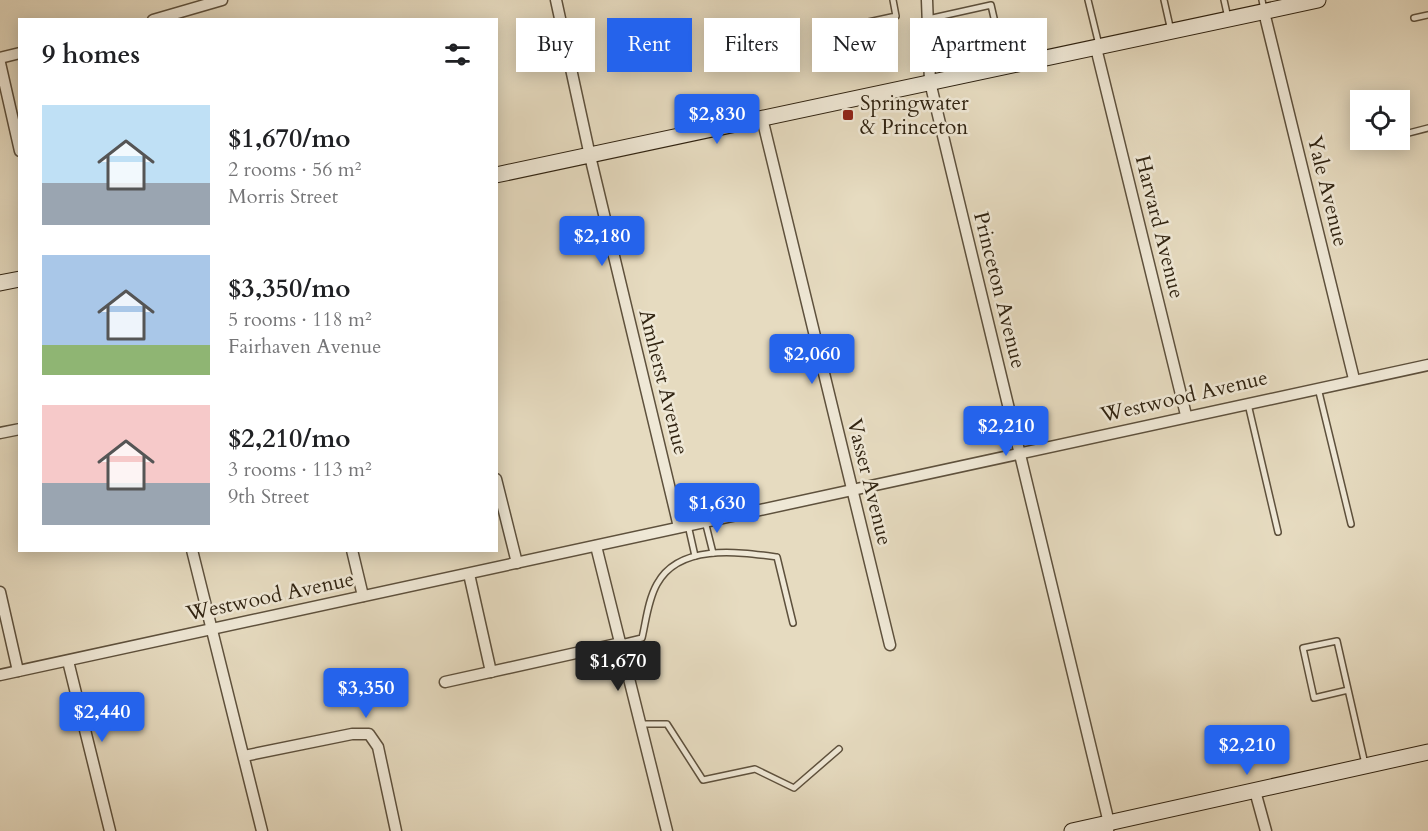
<!DOCTYPE html>
<meta charset="utf-8">
<style>
body{margin:0;font-family:Cardo,serif;background:#f6f6f6;color:#202124;height:100vh;display:flex;flex-direction:column;font-size:22px;white-space:nowrap}
*{box-sizing:border-box;margin:0}
p{font-size:20px;color:#757577}
.icon{flex:none;width:33px;height:33px;fill:none;stroke:currentColor;stroke-width:2;stroke-linecap:round;stroke-linejoin:round}
.map{position:relative;flex:1;overflow:hidden}
.panel{position:absolute;left:18px;top:18px;width:480px;height:534px;display:flex;flex-direction:column;background:#fff;border-radius:0px;box-shadow:0 3px 15px #0003}
.panel>*{flex:none}
.top-card{position:absolute;left:516px;top:18px;width:570px;height:54px;display:flex;gap:12px}
.buttons{position:absolute;left:1350px;top:90px;display:grid;gap:12px}
.buttons a{display:grid;place-items:center;width:60px;height:60px;border-radius:0px;background:#fff;box-shadow:0 3px 15px #0003;font-size:30px}
.price{position:absolute;translate:-50% -51px;padding:0 14px;border-radius:6px;background:#2563eb;color:#fff;font-size:20px;line-height:39px;filter:drop-shadow(0 2px 3px #0008)}
.price::after{content:'';position:absolute;left:50%;top:36px;width:18px;height:14px;margin-left:-9px;background:inherit;clip-path:polygon(0 0,100% 0,50% 100%)}
.price.current{background:#222;color:#fff}
ul{padding:0;list-style:none}
li{display:flex;align-items:center;gap:18px;height:150px;padding:0 24px}
li span{display:grid;place-items:center;flex:none;width:168px;height:120px;border-radius:0px;color:#555}
li>.icon{margin-inline-start:auto}
span .icon{width:72px;height:72px;fill:#fffc;stroke-width:1}
li b{font-size:26px}
h2{display:flex;justify-content:space-between;align-items:center;height:72px;padding:0 24px;font-size:26px}
.tag{padding:0 21px;border-radius:0px;background:#fff;box-shadow:0 3px 15px #0003;font-size:21px;line-height:54px}
.tag.current{background:#2563eb;color:#fff}
.map>svg:first-child{display:block}
.lines{fill:none;stroke-linecap:round;stroke-linejoin:round}
.lane-casing{stroke:#5e513d;stroke-width:8}
.street-casing{stroke:#5e513d;stroke-width:13}
.secondary-casing{stroke:#302311;stroke-width:17}
.lane{stroke:#efe8d6;stroke-width:5}
.street{stroke:#efe8d6;stroke-width:10}
.secondary{stroke:#efe8d6;stroke-width:15}
.poi-dot{fill:#8f2418;stroke:#efe8d6;stroke-width:2}
.labels{text-anchor:middle;stroke-width:5;stroke-linejoin:round;paint-order:stroke}
.poi-label{font-size:21px;fill:#302311;stroke:#efe8d6;text-anchor:start}
.street-label{font-size:21px;fill:#302311;stroke:#efe8d6}
</style>
<div class="map">
<svg width="1428" height="831" viewBox="0 0 1428 831">
<rect width="100%" height="100%" fill="#e6dbc0"/>
<filter id="stains"><feTurbulence type="fractalNoise" baseFrequency=".00333" numOctaves="4"/><feColorMatrix values="0 0 0 0 .2 0 0 0 0 .09 0 0 0 0 .02 0 0 0 .5 -.17"/></filter>
<radialGradient id="worn" r=".72"><stop offset=".6" stop-color="#630" stop-opacity="0"/><stop offset="1" stop-color="#630" stop-opacity=".3"/></radialGradient>
<g class="lines">
<defs>
<g id="lane">
<polyline points="1088,0 1099,45"/>
<polyline points="1164,0 1171,31"/>
<polyline points="1224,0 1228,18"/>
<polyline points="1262,0 1264,10"/>
<polyline points="1414,18 1428,15"/>
<polyline points="928,19 991,5 1005,66"/>
<polyline points="827,31 896,16 893,0"/>
<polyline points="1401,135 1428,128"/>
<polyline points="1318,388 1351,524"/>
<polyline points="1248,404 1278,532"/>
<polyline points="705,521 713,553"/>
<polyline points="688,525 695,556"/>
<path d="M621,643L642,638C646,621 648,600 657,584C679,543 739,552 777,557L793,623"/>
<polyline points="1348,690 1314,698 1303,648 1337,641 1365,764"/>
<polyline points="641,724 667,724 703,780 755,769 794,788 839,749"/>
</g>
<g id="street">
<polyline points="556,0 590,156 679,527"/>
<polyline points="927,0 930,82 1109,823 1108,831"/>
<polyline points="1264,12 1354,379"/>
<polyline points="153,20 222,0"/>
<polyline points="1096,48 1186,415"/>
<polyline points="0,58 20,53"/>
<polyline points="0,63 20,151"/>
<polyline points="762,118 890,645"/>
<polyline points="0,433 20,429"/>
<polyline points="496,479 517,563"/>
<polyline points="596,546 667,831"/>
<polyline points="192,550 262,831"/>
<polyline points="352,550 363,596"/>
<polyline points="469,574 491,672"/>
<polyline points="0,592 18,671"/>
<polyline points="68,661 110,831"/>
<polyline points="0,675 1428,365"/>
<polyline points="445,682 621,643"/>
<polyline points="244,756 352,734 369,734 378,747 396,831"/>
<polyline points="1255,791 1266,831"/>
</g>
<g id="secondary">
<polyline points="496,175 1318,0"/>
<polyline points="0,283 20,279"/>
<polyline points="1072,831 1428,752"/>
</g>
</defs>
<use href="#lane" class="lane-casing"/>
<use href="#street" class="street-casing"/>
<use href="#secondary" class="secondary-casing"/>
<use href="#lane" class="lane"/>
<use href="#street" class="street"/>
<use href="#secondary" class="secondary"/>
</g>
<rect class="poi-dot" x="842" y="109" width="12" height="12" rx="3"/>
<g class="labels">
<g class="poi-label">
<text x="860" y="110">Springwater<tspan x="860" dy="24">&amp; Princeton</tspan></text>
</g>
<g class="street-label">
<text transform="translate(1328 191) rotate(76)" y="7">Yale Avenue</text>
<text transform="translate(1160 227) rotate(76)" y="7">Harvard Avenue</text>
<text transform="translate(1000 290) rotate(76)" y="7">Princeton Avenue</text>
<text transform="translate(664 382) rotate(76)" y="7">Amherst Avenue</text>
<text transform="translate(1184 396) rotate(-13)" y="7">Westwood Avenue</text>
<text transform="translate(870 482) rotate(76)" y="7">Vasser Avenue</text>
<text transform="translate(270 596) rotate(-12)" y="7">Westwood Avenue</text>
</g>
</g>
<rect width="100%" height="100%" filter="url(#stains)"/>
<rect width="100%" height="100%" fill="url(#worn)"/>
</svg>
<div class="buttons">
<a><svg class="icon" aria-label="locate" viewBox="0 0 24 24"><circle cx="12" cy="12" r="6"/><path d="M12 2v4M12 18v4M2 12h4M18 12h4"/></svg></a>
</div>
<b class="price" style="left:717px;top:145px">$2,830</b>
<b class="price" style="left:602px;top:267px">$2,180</b>
<b class="price" style="left:812px;top:385px">$2,060</b>
<b class="price" style="left:1006px;top:457px">$2,210</b>
<b class="price" style="left:717px;top:534px">$1,630</b>
<b class="price current" style="left:618px;top:692px">$1,670</b>
<b class="price" style="left:366px;top:719px">$3,350</b>
<b class="price" style="left:102px;top:743px">$2,440</b>
<b class="price" style="left:1247px;top:776px">$2,210</b>
<div class="top-card">
<a class="tag">Buy</a>
<a class="tag current">Rent</a>
<a class="tag">Filters</a>
<a class="tag">New</a>
<a class="tag">Apartment</a>
</div>
<section class="panel">
<h2>9 homes<svg class="icon" aria-label="filters" viewBox="0 0 24 24"><path d="M4 7h16M4 17h16"/><circle cx="9" cy="7" r="2"/><circle cx="15" cy="17" r="2"/></svg></h2>
<ul>
<li><span style="background:linear-gradient(#bfe0f5 65%,#9aa5b1 0)"><svg class="icon" aria-label="home" viewBox="0 0 24 24"><path d="M3 11l9-7 9 7M6 9v11h12V9"/></svg></span><div><b>$1,670/mo</b><p>2 rooms · 56 m²</p><p>Morris Street</p></div></li>
<li><span style="background:linear-gradient(#a9c7e8 75%,#8fb573 0)"><svg class="icon" aria-label="home" viewBox="0 0 24 24"><path d="M3 11l9-7 9 7M6 9v11h12V9"/></svg></span><div><b>$3,350/mo</b><p>5 rooms · 118 m²</p><p>Fairhaven Avenue</p></div></li>
<li><span style="background:linear-gradient(#f6c9c9 65%,#9aa5b1 0)"><svg class="icon" aria-label="home" viewBox="0 0 24 24"><path d="M3 11l9-7 9 7M6 9v11h12V9"/></svg></span><div><b>$2,210/mo</b><p>3 rooms · 113 m²</p><p>9th Street</p></div></li>
</ul>
</section>
</div>
